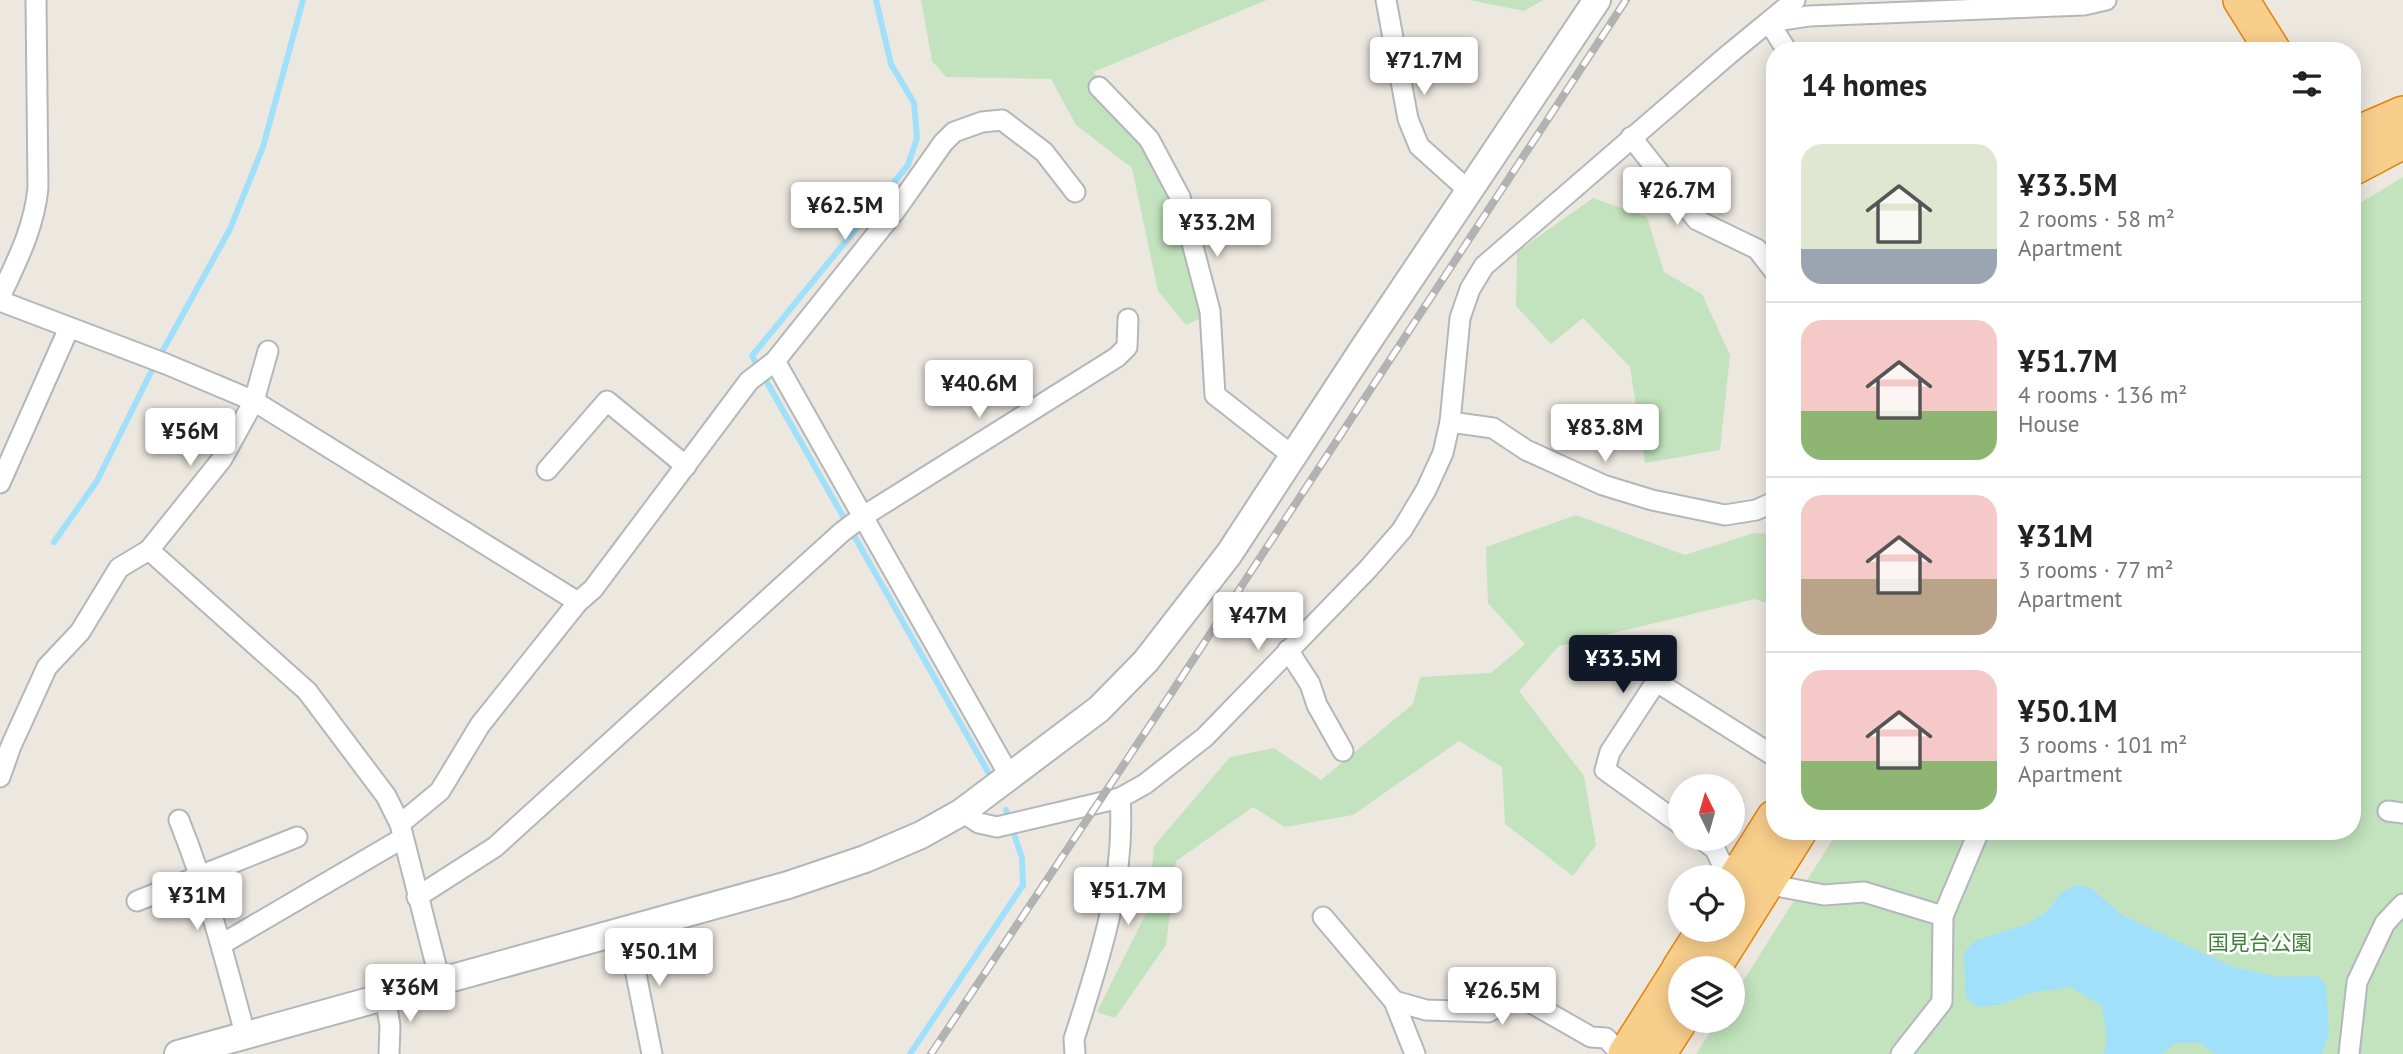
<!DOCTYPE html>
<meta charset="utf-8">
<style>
body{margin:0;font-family:"PT Sans","Noto Sans JP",sans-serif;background:#f2f2f2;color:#222;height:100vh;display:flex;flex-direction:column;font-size:26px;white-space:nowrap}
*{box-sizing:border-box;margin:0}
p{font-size:23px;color:#767676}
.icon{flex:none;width:38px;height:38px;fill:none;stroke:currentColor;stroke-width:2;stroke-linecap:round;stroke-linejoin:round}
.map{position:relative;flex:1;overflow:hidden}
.drawer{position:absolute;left:1766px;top:42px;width:595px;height:798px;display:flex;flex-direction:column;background:#fff;border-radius:28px;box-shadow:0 4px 18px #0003}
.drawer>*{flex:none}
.needle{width:46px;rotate:355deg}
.tools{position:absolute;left:1668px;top:774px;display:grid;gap:14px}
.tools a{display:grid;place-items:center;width:77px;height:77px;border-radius:50%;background:#fff;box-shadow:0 4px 18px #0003;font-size:35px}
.price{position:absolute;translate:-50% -60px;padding:0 16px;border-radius:7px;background:#fff;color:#222;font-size:23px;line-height:46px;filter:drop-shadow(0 2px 4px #0008)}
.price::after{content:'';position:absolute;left:50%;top:42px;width:21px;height:16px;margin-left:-10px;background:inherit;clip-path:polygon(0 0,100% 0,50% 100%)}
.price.on{background:#111827;color:#fff}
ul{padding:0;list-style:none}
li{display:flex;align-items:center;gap:21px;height:175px;padding:0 35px}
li+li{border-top:2px solid #e0e0e0}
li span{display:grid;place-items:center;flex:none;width:196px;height:140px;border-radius:21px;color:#555}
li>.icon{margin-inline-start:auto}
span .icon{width:84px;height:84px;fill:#fffc;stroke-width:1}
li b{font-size:30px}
h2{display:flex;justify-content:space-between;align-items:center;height:84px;padding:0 35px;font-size:30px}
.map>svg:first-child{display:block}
.green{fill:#c2e3bd}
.water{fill:#a1e0fb}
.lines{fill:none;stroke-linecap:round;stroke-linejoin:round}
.stream{stroke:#a1e0fb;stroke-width:6}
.street-casing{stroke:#b3b7bb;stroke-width:23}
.secondary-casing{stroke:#b2b6bb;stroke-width:30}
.highway-casing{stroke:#e38209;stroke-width:38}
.street{stroke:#fff;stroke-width:19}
.secondary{stroke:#fff;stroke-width:26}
.highway{stroke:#f8ce8b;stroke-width:35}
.rail-casing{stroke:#b1b2b2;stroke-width:8}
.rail{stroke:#fff;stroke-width:5;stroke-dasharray:16;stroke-linecap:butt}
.labels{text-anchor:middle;stroke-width:5;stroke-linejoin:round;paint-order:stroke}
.park-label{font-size:21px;fill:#3e8237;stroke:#fff}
</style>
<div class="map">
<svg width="2403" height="1054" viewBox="0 0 2403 1054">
<rect width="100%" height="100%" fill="#ece8e0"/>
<g class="green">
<polygon points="921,0 1267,0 1093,72 1157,138 1201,231 1219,309 1186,325 1158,291 1132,168 1076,125 1051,79 946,77 932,61"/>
<polygon points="1469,0 1543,0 1524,11"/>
<polygon points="2403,177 2403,1054 1696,1054 1718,1020 1732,1020 1733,997 1838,831 2352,831 2352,208"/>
<polygon points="1593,198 1647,217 1664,272 1702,294 1730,355 1720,450 1645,463 1630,367 1583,318 1551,344 1516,306 1517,252"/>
<polygon points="1576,515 1685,555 1754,533 1774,534 1774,606 1755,599 1559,646 1519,691 1584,776 1596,845 1573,876 1505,824 1502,767 1459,741 1353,815 1285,827 1253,807 1176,861 1166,945 1115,1018 1097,1012 1148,909 1154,846 1230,757 1274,748 1321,780 1413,704 1420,677 1491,673 1525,644 1488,603 1486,547"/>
</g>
<polygon class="water" points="2077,885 2091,888 2122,915 2231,966 2277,977 2317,976 2326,984 2329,1033 2322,1054 2216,1054 2200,1043 2176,1043 2161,1054 2104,1054 2107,1041 2102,1006 2070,987 2031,993 1998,1005 1978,1007 1966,998 1964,952 1976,940 2025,925 2045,913 2063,892"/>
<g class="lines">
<g class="stream">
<polyline points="876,0 891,64 914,103 917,138 908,165 752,356 988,772"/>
<polyline points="54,542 97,481 151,372 230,229 263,147 303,0"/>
<polyline points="910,1054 1023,885 1022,858 1006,810"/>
</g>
<defs>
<g id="street">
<polyline points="1386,0 1408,119 1419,146 1469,191"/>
<polyline points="1787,51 1769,22 1809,16 2084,5 2106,0"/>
<polyline points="1099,87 1149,139 1180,197 1210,311 1215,395 1293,456"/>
<polyline points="1631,137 1697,220 1757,249 1774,271"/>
<path d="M0,297C17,261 34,228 38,188L36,0"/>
<polyline points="0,301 166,364 254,401 578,602"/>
<polyline points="775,361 1009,775"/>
<polyline points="1450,422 1493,428 1526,450 1603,485 1652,500 1725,515 1756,510 1774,502"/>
<polyline points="547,470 607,401 686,466"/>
<polyline points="0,483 69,328"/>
<polyline points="149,550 307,691 386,796 400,824 440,981"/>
<polyline points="1288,650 1310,684 1317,705 1343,751"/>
<polyline points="0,777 11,746 47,667 80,632 119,568 149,550 222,459 254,401 268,351"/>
<polyline points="2388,811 2403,813"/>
<polyline points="962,812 979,823 997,827 1120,798 1145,784 1205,737 1368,569 1402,530 1426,490 1443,453 1450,422 1460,318 1470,289 1484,266 1728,55 1795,0"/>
<path d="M179,820C207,890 226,962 245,1034"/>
<polyline points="400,824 440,791 480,725 578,602 593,589 749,381 775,361 895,211 943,143 954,132 982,122 1002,120 1044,152 1075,192"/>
<polyline points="1680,824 1605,770 1610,752 1652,688 1660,684 1774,756"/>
<polyline points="1700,838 1715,849 1721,862 1766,884 1824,895 1864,892 1943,916"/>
<polyline points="417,897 495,847 842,532 862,517 1117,357 1127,347 1128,319"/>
<polyline points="137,901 297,837"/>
<polyline points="1323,917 1394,1001 1415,1054"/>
<polyline points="627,929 652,1054"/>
<polyline points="222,944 403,838"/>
<polyline points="385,996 390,1026 389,1054"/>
<polyline points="1394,1001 1426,1010 1488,1012 1519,996 1591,1037 1606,1038 1621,1054"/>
<path d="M1075,1054L1074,1039C1099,961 1126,881 1120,798"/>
<polyline points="1901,1054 1942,1002 1943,916 1979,831"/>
<polyline points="2349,1054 2357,982 2385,923 2403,904"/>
</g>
<polyline id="secondary" points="178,1054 788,885 865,859 921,835 962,812 1099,709 1146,661 1229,554 1363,349 1597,0"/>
<g id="highway">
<polyline points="2241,0 2273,51"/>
<polyline points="2352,136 2403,114"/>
<polyline points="2352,168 2403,141"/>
<polyline points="1732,885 1774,818"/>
<polyline points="1680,968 1705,929"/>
<polyline points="1713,968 1799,831"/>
<polyline points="1626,1054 1680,969"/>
<polyline points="1658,1054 1680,1020"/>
</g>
</defs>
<use href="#street" class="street-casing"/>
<use href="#secondary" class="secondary-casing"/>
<use href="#highway" class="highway-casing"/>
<use href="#street" class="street"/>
<use href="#secondary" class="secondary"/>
<use href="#highway" class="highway"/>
<defs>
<polyline id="rail" points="931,1054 1170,695 1626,0"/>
</defs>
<use href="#rail" class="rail-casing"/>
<use href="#rail" class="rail"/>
</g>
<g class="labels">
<g class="park-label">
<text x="2260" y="950">国見台公園</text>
</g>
</g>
</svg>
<div class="tools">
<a><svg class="needle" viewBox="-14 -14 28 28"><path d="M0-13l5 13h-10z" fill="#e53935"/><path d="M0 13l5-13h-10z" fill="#767676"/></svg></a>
<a><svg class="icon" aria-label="locate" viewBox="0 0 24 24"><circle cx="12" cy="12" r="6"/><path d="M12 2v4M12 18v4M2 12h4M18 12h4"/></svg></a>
<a><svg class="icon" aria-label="layers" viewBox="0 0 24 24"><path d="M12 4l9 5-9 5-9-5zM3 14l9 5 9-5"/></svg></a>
</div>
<b class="price" style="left:1424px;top:97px">¥71.7M</b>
<b class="price" style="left:1677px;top:227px">¥26.7M</b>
<b class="price" style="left:845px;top:242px">¥62.5M</b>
<b class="price" style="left:1217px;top:259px">¥33.2M</b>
<b class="price" style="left:979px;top:420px">¥40.6M</b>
<b class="price" style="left:1605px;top:464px">¥83.8M</b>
<b class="price" style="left:190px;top:468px">¥56M</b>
<b class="price" style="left:1258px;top:652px">¥47M</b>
<b class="price on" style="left:1623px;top:695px">¥33.5M</b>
<b class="price" style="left:1128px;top:927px">¥51.7M</b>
<b class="price" style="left:197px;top:932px">¥31M</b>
<b class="price" style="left:659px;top:988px">¥50.1M</b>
<b class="price" style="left:410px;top:1024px">¥36M</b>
<b class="price" style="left:1502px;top:1027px">¥26.5M</b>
<section class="drawer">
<h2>14 homes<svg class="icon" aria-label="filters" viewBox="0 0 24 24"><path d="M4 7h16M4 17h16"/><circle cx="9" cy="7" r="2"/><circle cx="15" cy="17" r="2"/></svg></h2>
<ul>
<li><span style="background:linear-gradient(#dfe7d0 75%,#9aa5b1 0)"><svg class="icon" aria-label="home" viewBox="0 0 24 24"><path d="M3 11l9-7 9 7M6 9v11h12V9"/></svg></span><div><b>¥33.5M</b><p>2 rooms · 58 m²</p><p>Apartment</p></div></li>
<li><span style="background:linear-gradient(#f6c9c9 65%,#8fb573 0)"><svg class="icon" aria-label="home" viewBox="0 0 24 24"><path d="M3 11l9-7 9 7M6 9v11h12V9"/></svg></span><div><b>¥51.7M</b><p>4 rooms · 136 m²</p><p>House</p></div></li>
<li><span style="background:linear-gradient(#f6c9c9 60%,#b9a48a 0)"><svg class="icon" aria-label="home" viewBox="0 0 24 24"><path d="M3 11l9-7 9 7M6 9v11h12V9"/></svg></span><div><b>¥31M</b><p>3 rooms · 77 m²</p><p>Apartment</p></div></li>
<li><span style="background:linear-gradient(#f6c9c9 65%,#8fb573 0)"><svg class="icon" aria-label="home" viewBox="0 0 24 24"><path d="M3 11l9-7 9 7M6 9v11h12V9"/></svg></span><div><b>¥50.1M</b><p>3 rooms · 101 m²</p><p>Apartment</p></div></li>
</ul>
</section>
</div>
